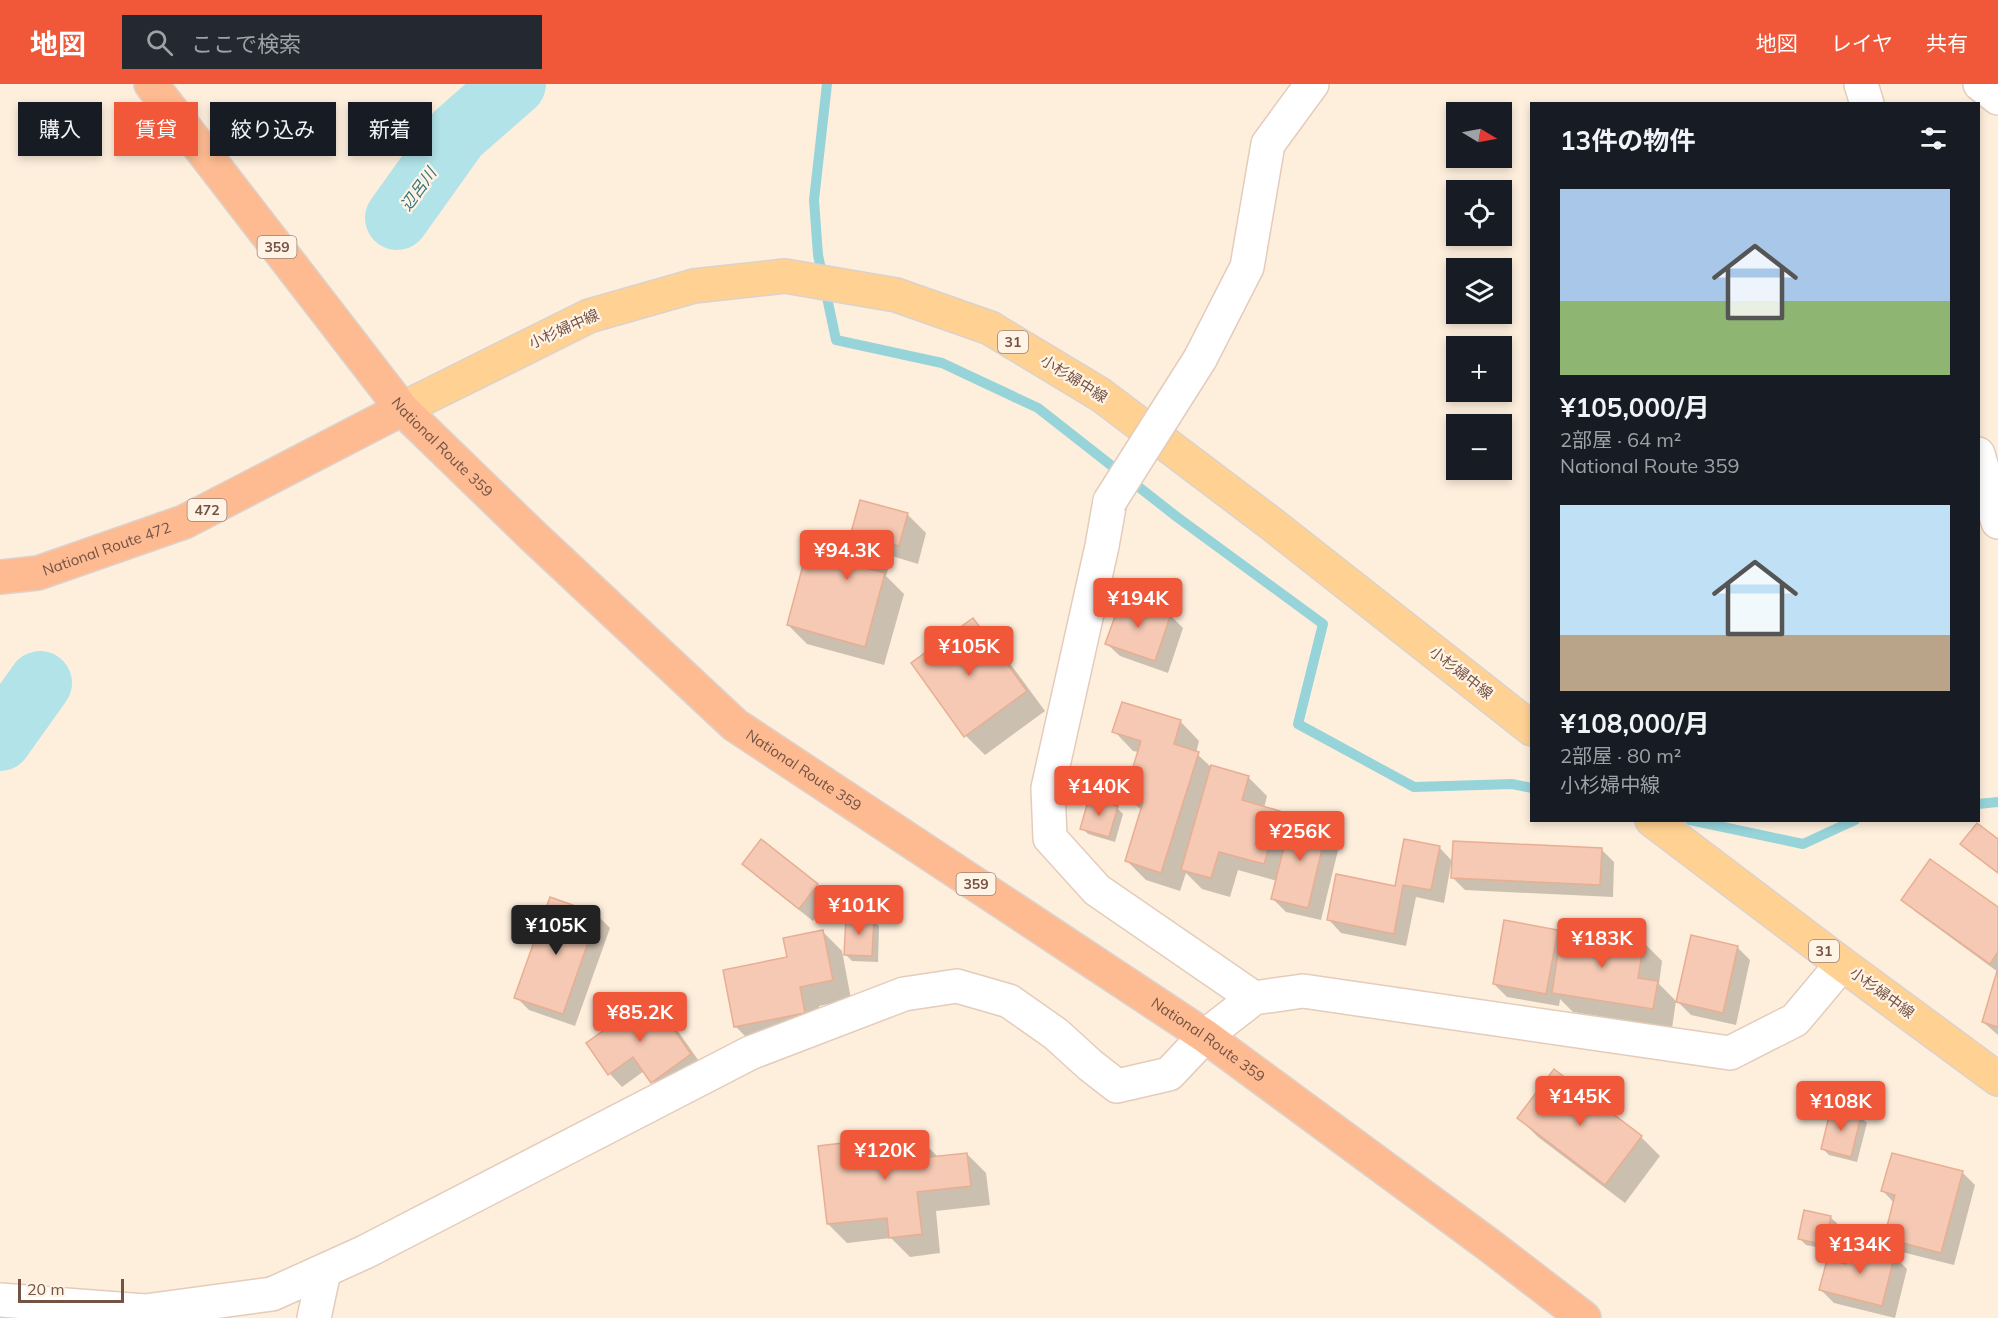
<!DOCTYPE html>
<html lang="ja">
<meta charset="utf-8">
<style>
body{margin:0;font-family:Mulish,"Noto Sans JP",sans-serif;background:#242831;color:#f1f3f6;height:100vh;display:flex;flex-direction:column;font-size:22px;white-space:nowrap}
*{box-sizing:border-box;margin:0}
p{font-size:20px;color:#9ea1a6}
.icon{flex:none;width:33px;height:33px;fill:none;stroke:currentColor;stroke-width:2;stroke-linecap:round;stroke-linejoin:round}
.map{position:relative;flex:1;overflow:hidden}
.panel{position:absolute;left:1530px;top:18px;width:450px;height:720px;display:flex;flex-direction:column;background:#171b24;border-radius:0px;box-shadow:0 3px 9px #0003}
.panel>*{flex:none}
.hud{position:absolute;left:18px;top:18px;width:570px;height:54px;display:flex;gap:12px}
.needle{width:39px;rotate:100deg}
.controls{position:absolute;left:1446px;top:18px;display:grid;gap:12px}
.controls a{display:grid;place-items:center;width:66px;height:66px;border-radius:0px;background:#171b24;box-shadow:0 3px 9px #0003;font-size:30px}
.scale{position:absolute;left:18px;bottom:15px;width:106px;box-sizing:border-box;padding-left:6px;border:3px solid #755344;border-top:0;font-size:16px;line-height:21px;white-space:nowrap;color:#755344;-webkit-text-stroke:4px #fff3e5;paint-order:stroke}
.price{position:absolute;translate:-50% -51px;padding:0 14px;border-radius:6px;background:#f15739;color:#fff;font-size:20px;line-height:39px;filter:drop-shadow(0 2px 3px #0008)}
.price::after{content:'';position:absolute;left:50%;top:36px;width:18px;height:14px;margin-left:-9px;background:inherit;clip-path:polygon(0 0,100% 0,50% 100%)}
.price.current{background:#222;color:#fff}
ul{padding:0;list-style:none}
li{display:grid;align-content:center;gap:12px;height:318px;padding:0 30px}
li span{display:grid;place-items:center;height:186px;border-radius:0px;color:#555}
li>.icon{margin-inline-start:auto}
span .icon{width:108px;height:108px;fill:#fffc;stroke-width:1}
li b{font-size:26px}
h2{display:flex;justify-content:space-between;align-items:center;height:72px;padding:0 30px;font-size:26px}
.chip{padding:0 21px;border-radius:0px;background:#171b24;box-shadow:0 3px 9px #0003;font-size:21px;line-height:54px}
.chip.current{background:#f15739;color:#fff}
header{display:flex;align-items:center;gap:36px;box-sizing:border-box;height:84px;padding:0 30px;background:#f15739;color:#fff}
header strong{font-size:28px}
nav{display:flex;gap:33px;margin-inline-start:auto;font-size:21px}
.search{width:420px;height:54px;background:#242831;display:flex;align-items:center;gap:15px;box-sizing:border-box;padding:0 21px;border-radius:0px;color:#9ea1a6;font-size:22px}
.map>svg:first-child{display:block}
.shadow{fill:#0003}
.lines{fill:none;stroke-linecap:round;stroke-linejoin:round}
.stream{stroke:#97d4da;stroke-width:10}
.river{stroke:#b1e3e8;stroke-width:64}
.building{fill:#f5c9b3;stroke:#e9ae92;stroke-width:1.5}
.minor-casing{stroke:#e4ccbc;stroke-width:36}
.tertiary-casing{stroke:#e4ccbc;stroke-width:36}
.primary-casing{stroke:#dbd2ce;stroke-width:36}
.trunk-casing{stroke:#dbd2ce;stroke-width:36}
.minor{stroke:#fff;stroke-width:33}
.tertiary{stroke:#fff;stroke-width:33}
.primary{stroke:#ffd193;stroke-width:33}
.trunk{stroke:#febb91;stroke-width:33}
.minor-bridge-casing{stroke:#e4ccbc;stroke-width:36;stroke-linecap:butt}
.minor-bridge{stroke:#fff;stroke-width:33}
.labels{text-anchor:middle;stroke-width:4.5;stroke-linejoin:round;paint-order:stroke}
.shield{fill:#fff3e5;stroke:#9e8374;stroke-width:1.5}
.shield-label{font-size:14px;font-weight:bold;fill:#755344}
.street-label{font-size:15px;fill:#755344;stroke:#fff3e5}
.water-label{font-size:16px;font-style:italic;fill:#38757c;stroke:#fff3e5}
</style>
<header>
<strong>地図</strong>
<div class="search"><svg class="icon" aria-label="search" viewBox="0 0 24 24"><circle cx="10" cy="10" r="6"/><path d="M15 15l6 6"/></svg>ここで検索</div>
<nav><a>地図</a><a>レイヤ</a><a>共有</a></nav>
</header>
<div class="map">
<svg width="1998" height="1234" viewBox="0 0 1998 1234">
<rect width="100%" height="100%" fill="#feefdd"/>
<g class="shadow">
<polygon points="861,417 907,430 926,449 918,480 892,472 886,492 904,510 884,581 807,560 788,541 843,482"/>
<polygon points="1170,531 1183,544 1168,589 1120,572 1107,560"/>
<polygon points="973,536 992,555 1045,627 985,671 966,652"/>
<polygon points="1180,637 1199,657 1196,669 1211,683 1248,693 1267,712 1264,724 1279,728 1291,740 1328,741 1341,754 1321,836 1286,828 1273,815 1277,797 1238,786 1230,813 1202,805 1186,789 1180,807 1146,796 1127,777 1142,727 1126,711 1139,668 1133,667 1114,647"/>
<polygon points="1117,724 1123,730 1115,758 1088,750 1082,744"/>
<polygon points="761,757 817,802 830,814 813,837 756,792 744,780"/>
<polygon points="1439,763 1453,778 1601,765 1614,778 1613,813 1465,806 1452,793 1453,780 1451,780 1444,819 1416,813 1406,862 1341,849 1329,836 1396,803"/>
<polygon points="1903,816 1998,825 1998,888 1916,828"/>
<polygon points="597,831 610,844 575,942 529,926 516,913"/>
<polygon points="873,836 879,842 878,878 852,877 846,871"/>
<polygon points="1557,847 1562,852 1643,858 1662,877 1659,900 1676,917 1672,944 1573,928 1560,915 1559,922 1507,913 1494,900"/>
<polygon points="823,848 842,867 851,915 819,922 824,948 754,961 735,942 789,874"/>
<polygon points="1737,863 1750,876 1736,941 1691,931 1678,918"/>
<polygon points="1998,888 1998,951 1983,938"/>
<polygon points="651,915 664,927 703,983 665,1011 644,987 622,1003 610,990"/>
<polygon points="1861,1033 1867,1039 1857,1078 1829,1071 1823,1065"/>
<polygon points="1519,1034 1641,1053 1660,1072 1625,1119 1538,1053"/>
<polygon points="917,1052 936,1071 936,1074 967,1070 986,1089 990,1121 936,1127 940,1169 910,1173 891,1154 847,1159 828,1140"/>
<polygon points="1962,1088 1975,1101 1954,1181 1898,1167 1885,1154 1894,1119 1883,1107"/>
<polygon points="1830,1133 1837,1139 1831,1166 1806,1161 1799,1154"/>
<polygon points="1894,1172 1907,1185 1895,1234 1834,1219 1821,1206 1847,1182"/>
</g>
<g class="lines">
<g class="stream">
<polyline points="827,0 814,116 818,171 836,256 942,279 1038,324 1177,433 1323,540 1298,640 1414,703 1512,700 1532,704"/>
<polyline points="1978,720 1998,718"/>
<polyline points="1690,736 1803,760 1855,736"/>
</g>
<g class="river">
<polyline points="397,134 457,50 514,0"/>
<polyline points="0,655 40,599"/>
</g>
</g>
<g class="building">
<polygon points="860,416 908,429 899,462 873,454 865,484 885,489 865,563 787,541 806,470 842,481"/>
<polygon points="1122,513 1171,530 1155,577 1105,560"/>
<polygon points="973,534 1027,607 964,653 911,579"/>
<polygon points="1122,618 1181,636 1174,660 1199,668 1161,789 1125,777 1143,718 1124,712 1141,657 1112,648"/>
<polygon points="1211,681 1249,692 1242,716 1280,727 1264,780 1219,768 1211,794 1181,786"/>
<polygon points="1089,714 1118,722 1109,753 1080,745"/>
<polygon points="1292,731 1328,740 1308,824 1271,815"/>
<polygon points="1977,739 1998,755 1998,789 1960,760"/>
<polygon points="761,755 818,800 799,825 742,780"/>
<polygon points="1404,755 1440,762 1431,806 1403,801 1394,850 1327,836 1336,790 1395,802"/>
<polygon points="1453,757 1602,764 1600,801 1451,794"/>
<polygon points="1930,775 1998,823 1998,868 1990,880 1901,816"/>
<polygon points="550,813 598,830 563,930 514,914"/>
<polygon points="846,833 874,834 872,872 844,871"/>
<polygon points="1504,836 1558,846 1546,910 1493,900"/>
<polygon points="1562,843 1644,857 1638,894 1658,897 1653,925 1552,909"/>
<polygon points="823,846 833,896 800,903 805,929 734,943 723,886 787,873 783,854"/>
<polygon points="1691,851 1738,862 1723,929 1676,918"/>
<polygon points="1997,887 1998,887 1998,943 1982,938"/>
<polygon points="651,913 691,970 651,999 633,973 608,991 586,959"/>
<polygon points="1554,985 1642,1052 1605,1101 1517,1034"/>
<polygon points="1831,1024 1861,1032 1851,1073 1821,1065"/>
<polygon points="917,1050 920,1074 967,1069 971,1102 917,1108 922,1150 889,1154 887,1134 827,1140 818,1062"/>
<polygon points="1892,1069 1963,1087 1941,1169 1884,1154 1895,1111 1881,1107"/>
<polygon points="1804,1126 1831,1132 1825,1161 1798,1155"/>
<polygon points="1852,1159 1895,1170 1882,1222 1819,1206 1827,1176 1846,1180"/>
</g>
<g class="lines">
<defs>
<g id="minor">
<polyline points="1861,0 1867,20"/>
<polyline points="1980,0 1998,14"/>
<polyline points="1200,275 1247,183 1268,60 1312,0"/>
<polyline points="1978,370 1998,438"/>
<polyline points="1110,417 1102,462 1048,704 1050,754 1097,806 1254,914"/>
<polyline points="0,1216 145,1227 272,1210 365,1168 750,969 904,910 957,902 1009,917 1056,950 1090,981 1117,1002 1169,990 1205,952"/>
<polyline points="314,1234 324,1187"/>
</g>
<polyline id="tertiary" points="1205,952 1254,914 1303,907 1730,969 1795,936 1842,880"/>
<g id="primary">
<polyline points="402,325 589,232 694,202 785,192 896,211 990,244 1101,311 1273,441 1532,645"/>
<polyline points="1652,736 1842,880 1998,995"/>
</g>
<g id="trunk">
<path id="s1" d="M151,0L402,325L533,452L735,641L1205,952L1489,1161L1584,1234"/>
<path id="s2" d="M0,493L38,489L184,438L402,325"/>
</g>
</defs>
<use href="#minor" class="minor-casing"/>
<use href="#tertiary" class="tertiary-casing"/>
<use href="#primary" class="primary-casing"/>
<use href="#trunk" class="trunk-casing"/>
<use href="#minor" class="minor"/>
<use href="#tertiary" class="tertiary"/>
<use href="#primary" class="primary"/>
<use href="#trunk" class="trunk"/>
<defs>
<polyline id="minor-bridge" points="1110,417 1200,275"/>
</defs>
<use href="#minor-bridge" class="minor-bridge-casing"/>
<use href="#minor-bridge" class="minor-bridge"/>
</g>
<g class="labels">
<g class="shield">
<rect x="257.5" y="152" width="39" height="22" rx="4.5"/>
<rect x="998" y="247" width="30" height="22" rx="4.5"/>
<rect x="187.5" y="415" width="39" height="22" rx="4.5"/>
<rect x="956.5" y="789" width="39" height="22" rx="4.5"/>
<rect x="1809" y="856" width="30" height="22" rx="4.5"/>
</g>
<g class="shield-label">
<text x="277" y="168">359</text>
<text x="1013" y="263">31</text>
<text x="207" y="431">472</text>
<text x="976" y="805">359</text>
<text x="1824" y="872">31</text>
</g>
<g class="street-label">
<text transform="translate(564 245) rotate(-24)" y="5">小杉婦中線</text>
<text transform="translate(1074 295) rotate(32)" y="5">小杉婦中線</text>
<text dy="5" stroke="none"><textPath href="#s1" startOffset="466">National Route 359</textPath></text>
<text dy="5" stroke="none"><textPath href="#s2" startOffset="111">National Route 472</textPath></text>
<text transform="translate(1461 589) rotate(38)" y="5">小杉婦中線</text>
<text dy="5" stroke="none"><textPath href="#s1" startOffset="952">National Route 359</textPath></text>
<text transform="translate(1882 909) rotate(36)" y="5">小杉婦中線</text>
<text dy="5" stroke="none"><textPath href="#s1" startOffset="1438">National Route 359</textPath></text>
</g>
<g class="water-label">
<text transform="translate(418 105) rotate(-54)" y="6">辺呂川</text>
</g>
</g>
</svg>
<div class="controls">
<a><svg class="needle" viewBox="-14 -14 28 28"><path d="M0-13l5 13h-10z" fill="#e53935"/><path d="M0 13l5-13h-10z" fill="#9ea1a6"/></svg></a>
<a><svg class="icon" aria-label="locate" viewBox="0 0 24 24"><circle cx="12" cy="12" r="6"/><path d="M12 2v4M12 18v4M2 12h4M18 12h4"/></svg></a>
<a><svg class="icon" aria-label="layers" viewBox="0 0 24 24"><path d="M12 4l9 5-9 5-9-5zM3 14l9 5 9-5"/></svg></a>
<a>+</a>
<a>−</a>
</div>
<div class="scale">20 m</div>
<b class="price" style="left:847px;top:497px">¥94.3K</b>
<b class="price" style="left:1138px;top:545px">¥194K</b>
<b class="price" style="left:969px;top:593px">¥105K</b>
<b class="price" style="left:1099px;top:733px">¥140K</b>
<b class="price" style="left:1300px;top:778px">¥256K</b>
<b class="price" style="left:859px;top:852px">¥101K</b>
<b class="price current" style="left:556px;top:872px">¥105K</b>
<b class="price" style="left:1602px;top:885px">¥183K</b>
<b class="price" style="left:640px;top:959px">¥85.2K</b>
<b class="price" style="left:1580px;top:1043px">¥145K</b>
<b class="price" style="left:1841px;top:1048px">¥108K</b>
<b class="price" style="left:885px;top:1097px">¥120K</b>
<b class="price" style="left:1860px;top:1191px">¥134K</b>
<div class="hud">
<a class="chip">購入</a>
<a class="chip current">賃貸</a>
<a class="chip">絞り込み</a>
<a class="chip">新着</a>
</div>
<section class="panel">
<h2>13件の物件<svg class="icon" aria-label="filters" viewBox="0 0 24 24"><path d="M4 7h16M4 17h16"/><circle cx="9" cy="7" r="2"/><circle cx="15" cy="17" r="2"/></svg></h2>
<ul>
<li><span style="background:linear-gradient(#a9c7e8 60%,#8fb573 0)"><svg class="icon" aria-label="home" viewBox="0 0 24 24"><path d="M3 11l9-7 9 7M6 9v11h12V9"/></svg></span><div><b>¥105,000/月</b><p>2部屋 · 64 m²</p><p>National Route 359</p></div></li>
<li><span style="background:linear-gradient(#bfe0f5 70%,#b9a48a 0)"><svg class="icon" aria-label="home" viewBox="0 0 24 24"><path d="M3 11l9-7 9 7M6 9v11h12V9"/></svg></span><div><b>¥108,000/月</b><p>2部屋 · 80 m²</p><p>小杉婦中線</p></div></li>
</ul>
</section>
</div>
